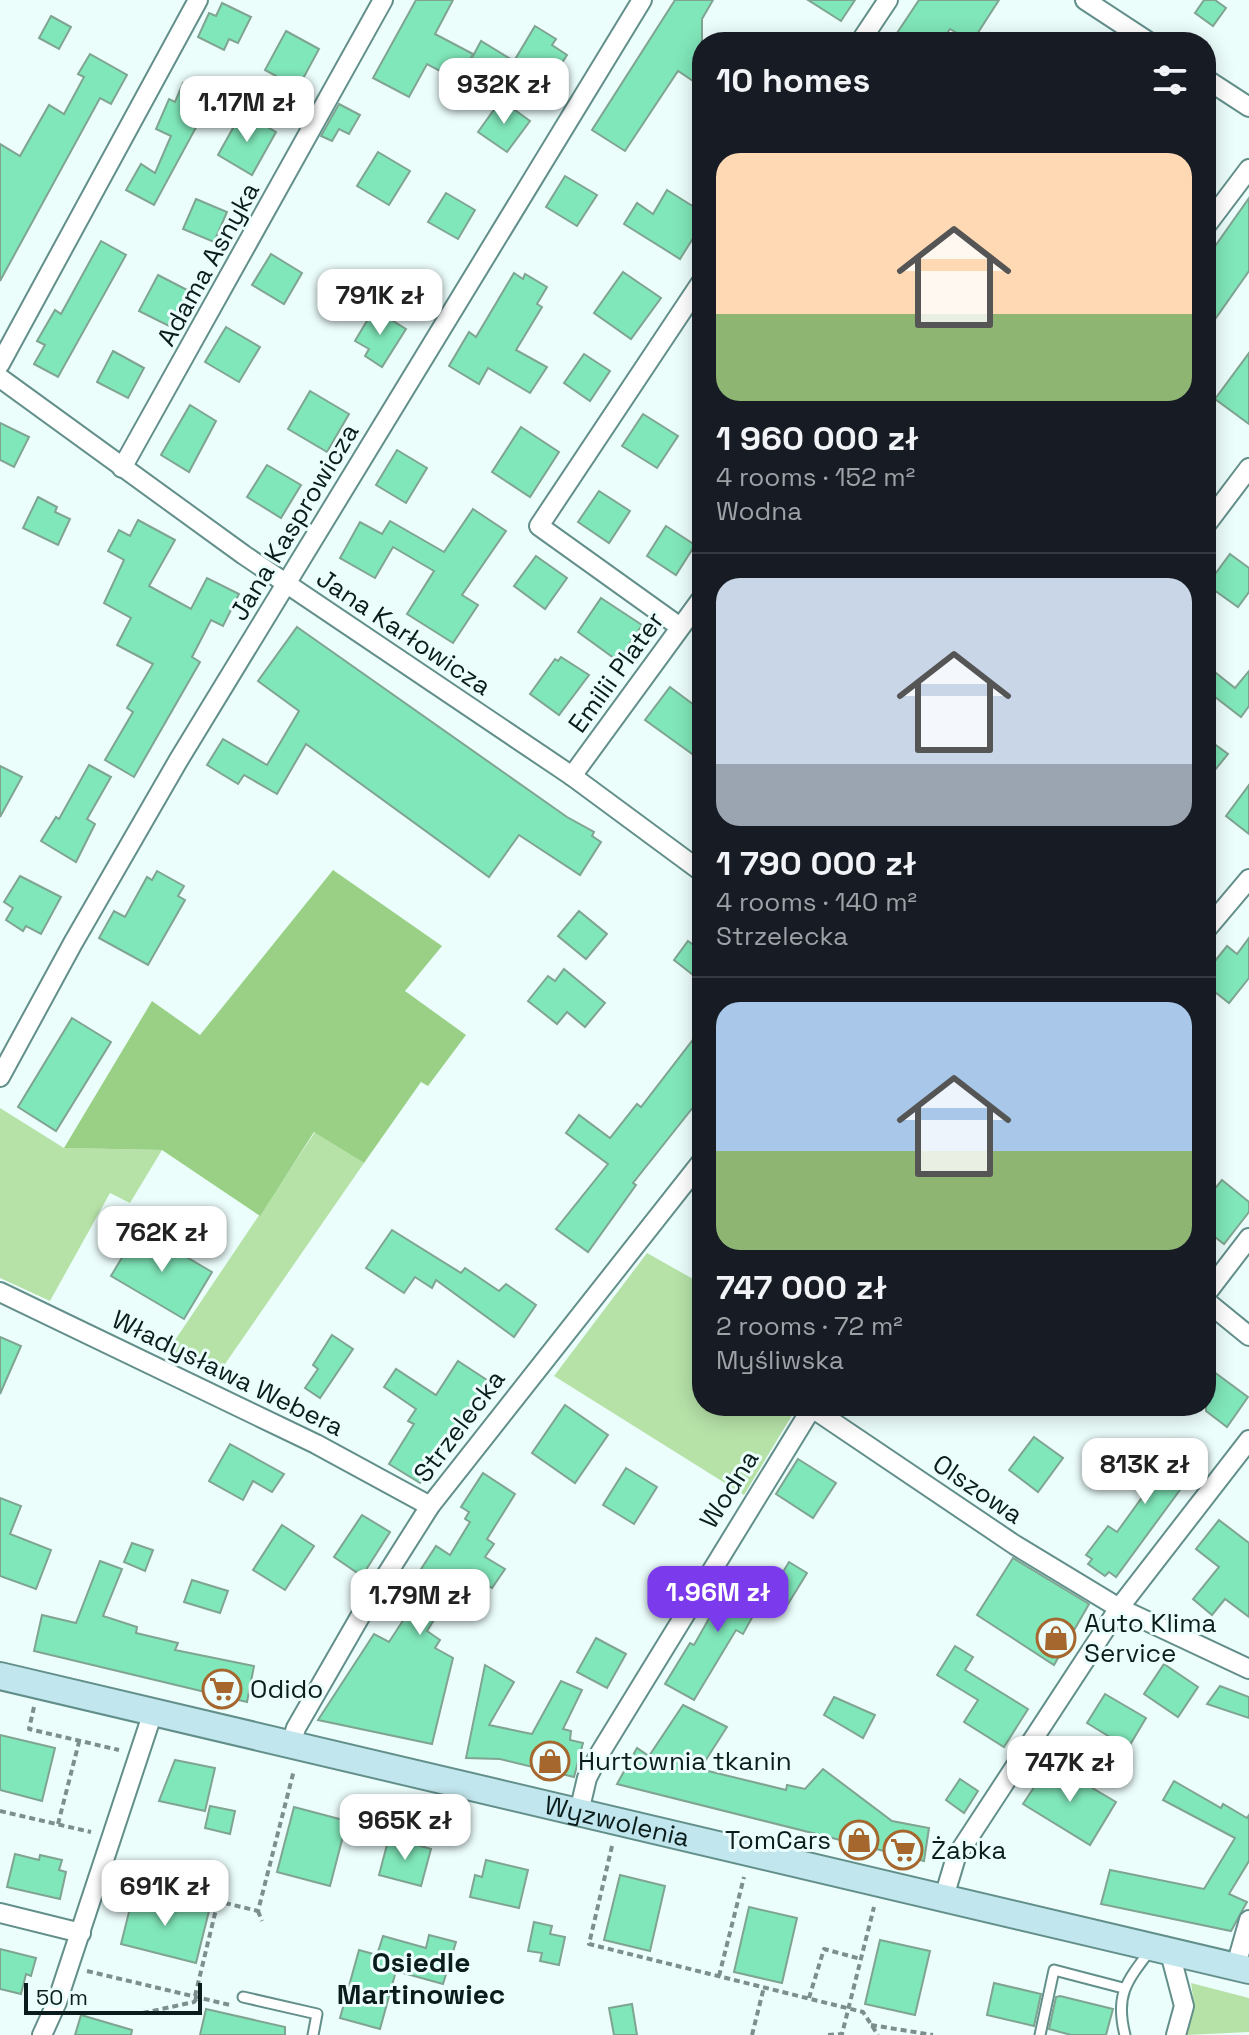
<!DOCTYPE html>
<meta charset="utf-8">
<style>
body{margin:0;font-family:"Space Grotesk",sans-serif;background:#20242c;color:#f1f3f6;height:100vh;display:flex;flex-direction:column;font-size:30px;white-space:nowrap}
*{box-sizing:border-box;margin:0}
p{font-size:26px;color:#9ea1a6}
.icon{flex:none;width:44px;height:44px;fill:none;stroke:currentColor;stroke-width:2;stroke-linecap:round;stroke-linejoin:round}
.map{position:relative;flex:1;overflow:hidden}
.drawer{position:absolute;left:692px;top:32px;width:524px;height:1384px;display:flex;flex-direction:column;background:#171b24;border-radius:32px;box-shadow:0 4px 20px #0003}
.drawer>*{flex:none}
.scale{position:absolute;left:24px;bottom:20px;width:178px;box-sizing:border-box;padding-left:8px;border:4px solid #0a1c1b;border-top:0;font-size:22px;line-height:28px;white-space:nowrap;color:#0a1c1b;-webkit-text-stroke:6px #ecfefc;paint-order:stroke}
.price{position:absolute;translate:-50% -68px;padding:0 18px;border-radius:16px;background:#fff;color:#222;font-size:26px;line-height:52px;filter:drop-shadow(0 2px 4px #0008)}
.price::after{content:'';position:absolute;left:50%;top:48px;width:24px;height:18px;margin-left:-12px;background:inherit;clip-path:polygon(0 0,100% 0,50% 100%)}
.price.current{background:#7c3aed;color:#fff}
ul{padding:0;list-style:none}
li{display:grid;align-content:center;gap:16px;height:424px;padding:0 24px}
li+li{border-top:2px solid #363941}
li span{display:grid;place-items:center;height:248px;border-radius:24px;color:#555}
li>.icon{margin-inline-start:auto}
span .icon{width:144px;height:144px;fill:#fffc;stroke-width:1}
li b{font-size:34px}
h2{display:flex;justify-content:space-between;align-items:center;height:96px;padding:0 24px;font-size:34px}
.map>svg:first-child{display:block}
.green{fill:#b6e2a8}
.forest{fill:#99d086}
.building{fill:#80e7ba;stroke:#7fa492;stroke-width:2}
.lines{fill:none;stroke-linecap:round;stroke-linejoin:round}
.lane-casing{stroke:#638f8b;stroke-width:13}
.street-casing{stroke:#638f8b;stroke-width:22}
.secondary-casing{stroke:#638f8b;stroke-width:30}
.path{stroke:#7c8e8d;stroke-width:4;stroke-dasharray:6 4;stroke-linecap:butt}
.lane{stroke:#fff;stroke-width:9}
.street{stroke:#fff;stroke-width:18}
.secondary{stroke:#c2e6ed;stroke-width:26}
.labels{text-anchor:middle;stroke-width:6;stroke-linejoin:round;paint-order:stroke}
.street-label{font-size:26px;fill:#0a1c1b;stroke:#ecfefc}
.poi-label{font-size:26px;fill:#0a1c1b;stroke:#ecfefc;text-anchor:start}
.neighbourhood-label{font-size:28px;font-weight:bold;fill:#0a1c1b;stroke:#ecfefc}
</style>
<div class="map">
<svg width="1249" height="2035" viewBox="0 0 1249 2035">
<rect width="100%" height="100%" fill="#ecfefc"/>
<g class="green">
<polygon points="0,1108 64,1148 162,1150 130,1203 110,1193 50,1301 0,1278"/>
<polygon points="315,1132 364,1163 216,1377 167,1352"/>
<polygon points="647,1253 702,1284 702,1406 786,1406 794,1412 744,1495 554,1376"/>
<polygon points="1191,1983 1249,1998 1249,2032 1187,2035 1194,2004"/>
</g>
<polygon class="forest" points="333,870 442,946 405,991 466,1035 428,1086 421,1082 364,1163 314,1132 260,1216 162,1150 64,1148 152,1001 200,1035"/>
<g class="building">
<polygon points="416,0 453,0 435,34 473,54 459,81 427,64 409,97 373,78"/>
<polygon points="675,0 713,0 702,19 702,87 678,71 625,151 592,130"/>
<polygon points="808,0 855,0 841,21"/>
<polygon points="919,0 999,0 972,42 950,29 941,42 891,42"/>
<polygon points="1204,0 1215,0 1226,8 1213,26 1195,13"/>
<polygon points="222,3 251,17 238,43 229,39 224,50 198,37 209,13 216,16"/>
<polygon points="51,16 71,27 59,49 39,38"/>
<polygon points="535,26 556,39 552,45 567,55 549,83 530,71 515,97 466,69 481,41 514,61"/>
<polygon points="286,31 319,49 298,88 265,70"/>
<polygon points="90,54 127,75 111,104 100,98 0,281 0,144 20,156 49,105 64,114 84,77 78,74"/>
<polygon points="183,83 213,96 154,205 126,190 141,164 155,173 171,136 156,129 169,99 175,102"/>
<polygon points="501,100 530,121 507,152 478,132"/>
<polygon points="339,104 360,115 349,134 339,129 332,141 321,136"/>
<polygon points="242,112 276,132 252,175 218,155"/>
<polygon points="378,152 410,171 389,205 357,186"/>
<polygon points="565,176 597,195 577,226 546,207"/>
<polygon points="667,190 702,212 702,224 680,259 624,224 637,203 653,214"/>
<polygon points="446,193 475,210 458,239 428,222"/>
<polygon points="1249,198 1249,271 1206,332 1206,259"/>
<polygon points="196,199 227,212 214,242 183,229"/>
<polygon points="101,241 126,255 58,377 34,364 45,345 37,341 55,310 61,314"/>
<polygon points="271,254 302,273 284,304 252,285"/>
<polygon points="623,272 661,298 631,339 594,313"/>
<polygon points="514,273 523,279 525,274 547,287 537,304 542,307 516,350 547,367 530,393 488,368 479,384 449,366 469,332 476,337"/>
<polygon points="158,275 191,292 173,328 139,311"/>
<polygon points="374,309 406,329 382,367 365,356 369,349 355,341"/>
<polygon points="226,327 260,347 239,382 205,362"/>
<polygon points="113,351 144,368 128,398 97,382"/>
<polygon points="1249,353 1249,424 1215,399"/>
<polygon points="584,354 610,371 590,401 564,383"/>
<polygon points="310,391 349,414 327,452 288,429"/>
<polygon points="190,405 216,421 189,472 161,455"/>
<polygon points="643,414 678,436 657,468 622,446"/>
<polygon points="0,423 29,437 14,467 0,460"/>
<polygon points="521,427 559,452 530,497 492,472"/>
<polygon points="397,450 427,468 406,503 376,485"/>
<polygon points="267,465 301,485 281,518 247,497"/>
<polygon points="599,491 630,511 609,543 578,522"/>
<polygon points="38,497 57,507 55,512 70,519 58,545 23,528"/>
<polygon points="473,509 506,531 462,595 478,605 453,643 407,614 434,571 393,547 375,578 340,558 360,522 382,534 390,521 444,552"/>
<polygon points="138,520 175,540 149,586 191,609 207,578 239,594 223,626 211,620 192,657 200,662 134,777 105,760 133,712 127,708 153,664 117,645 131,618 104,603 124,560 108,551 119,530 130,536"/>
<polygon points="666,526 695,545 676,575 647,556"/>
<polygon points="1230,554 1249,568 1249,592 1238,607 1207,585"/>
<polygon points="536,556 567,578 545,609 514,586"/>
<polygon points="601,598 642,625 618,661 578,632"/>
<polygon points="297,627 567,817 594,832 592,836 601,842 580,875 519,835 489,877 306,744 277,794 244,775 238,784 207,765 223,739 267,765 299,711 258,681"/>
<polygon points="561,657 589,675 559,715 530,694 555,659 558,661"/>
<polygon points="1206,665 1235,688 1249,671 1249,706 1241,717 1206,690"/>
<polygon points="670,687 702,711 702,761 645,720"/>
<polygon points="1213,743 1228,754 1206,781 1206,752"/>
<polygon points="89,765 111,777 87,819 95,824 76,862 41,841 56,817 59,819"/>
<polygon points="0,766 22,777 0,817"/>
<polygon points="1249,785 1249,834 1226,816"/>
<polygon points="157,871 184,886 178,896 185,900 148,965 99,938 114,911 125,917 147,877 152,880"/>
<polygon points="20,876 61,897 41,934 26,926 23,931 6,920 13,908 4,902"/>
<polygon points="579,911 607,934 586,959 558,936"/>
<polygon points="1249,938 1249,978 1229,1003 1206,985 1206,972 1227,946 1237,954"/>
<polygon points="688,941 702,951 702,982 674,960"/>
<polygon points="564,969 605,1003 585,1027 567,1012 557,1024 528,1001 548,976 555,981"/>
<polygon points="72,1018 111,1042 56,1131 18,1107"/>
<polygon points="702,1028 702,1096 633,1183 636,1185 588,1252 556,1229 608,1164 566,1133 579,1115 610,1138 637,1104 641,1107"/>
<polygon points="1222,1180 1249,1202 1249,1212 1224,1244 1206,1230 1206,1199"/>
<polygon points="139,1229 212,1272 184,1319 111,1276"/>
<polygon points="392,1230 461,1273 465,1268 499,1291 506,1284 536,1305 514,1337 436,1280 432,1288 415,1277 404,1293 366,1268"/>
<polygon points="332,1335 353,1349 320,1398 305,1388 318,1369 313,1365"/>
<polygon points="0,1337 21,1346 0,1394"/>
<polygon points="458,1361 487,1380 420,1483 389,1464 414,1424 408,1421 416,1409 384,1387 396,1369 436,1395"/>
<polygon points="1206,1366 1248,1397 1227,1427 1206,1411"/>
<polygon points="565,1405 608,1435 575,1483 532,1453"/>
<polygon points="1034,1437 1063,1458 1038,1492 1009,1470"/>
<polygon points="1174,1439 1202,1460 1116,1577 1109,1572 1105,1576 1088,1564 1092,1559 1086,1555 1108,1526 1117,1532 1156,1478 1135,1462 1150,1442 1164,1452"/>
<polygon points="230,1444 284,1474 272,1492 253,1481 243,1500 209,1481"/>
<polygon points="798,1459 836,1483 813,1518 776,1494"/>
<polygon points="626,1468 657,1487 634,1524 603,1505"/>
<polygon points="483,1473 515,1494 487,1539 494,1544 485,1557 505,1569 492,1588 466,1570 427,1631 440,1640 435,1648 453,1658 432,1744 318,1720 374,1634 389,1642 419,1596 422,1590 412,1583 436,1546 450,1555 470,1522 465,1519 469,1512 461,1507"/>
<polygon points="0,1498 21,1506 10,1534 51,1550 36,1589 0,1576"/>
<polygon points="362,1515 390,1532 362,1576 334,1557"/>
<polygon points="1219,1520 1249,1543 1249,1617 1225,1599 1212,1615 1193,1599 1219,1567 1196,1549"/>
<polygon points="282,1525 314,1546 285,1590 253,1570"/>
<polygon points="132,1543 153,1550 145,1571 124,1562"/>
<polygon points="1013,1558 1089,1604 1054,1665 977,1615"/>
<polygon points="100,1561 122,1569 103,1616 137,1627 136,1633 178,1643 175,1650 254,1666 247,1702 34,1651 42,1615 76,1623"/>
<polygon points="789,1562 807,1573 788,1604 770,1593"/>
<polygon points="737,1569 769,1587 743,1634 736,1630 694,1700 665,1684 690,1643 694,1645"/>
<polygon points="192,1580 228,1591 220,1613 184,1602"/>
<polygon points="596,1638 626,1654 607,1688 577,1672"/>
<polygon points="955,1646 973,1657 965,1670 1028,1709 1004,1747 964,1722 978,1700 937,1675"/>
<polygon points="1164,1664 1198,1687 1178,1717 1144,1694"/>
<polygon points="485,1665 514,1682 489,1725 532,1734 561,1681 582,1690 563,1729 571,1731 570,1740 583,1743 574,1777 500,1759 466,1758"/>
<polygon points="1220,1686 1249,1697 1249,1718 1207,1704"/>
<polygon points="1105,1694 1146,1718 1128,1748 1087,1723"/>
<polygon points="834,1697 875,1715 863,1738 824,1715"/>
<polygon points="683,1705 727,1727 700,1769 786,1790 787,1785 805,1789 823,1769 892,1821 929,1828 924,1861 617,1784 637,1748 649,1756"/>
<polygon points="0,1735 55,1748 42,1801 0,1790"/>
<polygon points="175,1760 215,1768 205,1811 159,1801"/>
<polygon points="1050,1763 1116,1802 1090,1845 1023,1804"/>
<polygon points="960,1779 978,1791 964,1813 946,1800"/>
<polygon points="1174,1781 1221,1808 1223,1804 1247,1818 1249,1815 1249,1861 1229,1894 1247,1902 1231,1931 1101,1904 1110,1870 1204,1889 1235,1838 1163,1800"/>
<polygon points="210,1806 235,1811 230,1834 205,1828"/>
<polygon points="294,1807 347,1821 330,1886 277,1872"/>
<polygon points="389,1837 431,1849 421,1886 379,1875"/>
<polygon points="15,1854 39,1860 40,1855 62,1860 59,1870 66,1872 60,1899 7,1887"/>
<polygon points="486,1860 528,1870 519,1908 470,1897 475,1875 482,1877"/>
<polygon points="620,1875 665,1886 650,1951 604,1940"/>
<polygon points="134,1892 209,1911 196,1963 121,1944"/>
<polygon points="749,1907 797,1918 782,1983 734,1972"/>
<polygon points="534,1922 552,1926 550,1934 565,1937 559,1965 540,1961 542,1953 528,1951"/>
<polygon points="429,1935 456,1942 443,1984 396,1971 380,2029 340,2018 359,1950 377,1955 383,1936 426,1948"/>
<polygon points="880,1940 930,1951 915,2015 865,2004"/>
<polygon points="0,1949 36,1958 31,1976 26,1974 21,1994 0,1989"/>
<polygon points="994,1983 1041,1994 1034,2026 987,2015"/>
<polygon points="1060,1996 1113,2009 1106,2035 1071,2035 1049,2029 1056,1997"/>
<polygon points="632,2004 637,2035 614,2035 609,2008"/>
<polygon points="206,2009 285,2027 285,2035 200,2035"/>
<polygon points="81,2015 132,2030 131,2035 75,2035"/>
</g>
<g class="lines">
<defs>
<g id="lane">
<polyline points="243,1997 317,2014 313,2035"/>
<polyline points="1040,2035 1054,1970 1123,1988"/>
<path d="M1125,2035C1115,1996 1126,1982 1149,1952"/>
</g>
<g id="street">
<polyline points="1085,0 1149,42"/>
<polyline points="860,42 888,0"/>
<polyline points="1206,79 1249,107"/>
<polyline points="1206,226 1249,169"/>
<polyline points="0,364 198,0"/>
<polyline points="0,378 244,555 572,776 702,872"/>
<polyline points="122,468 383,0"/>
<polyline points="1206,525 1249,468"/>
<polyline points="680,627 539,526 702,281"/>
<polyline points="572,776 702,598"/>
<polyline points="1206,930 1249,879"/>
<polyline points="0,1077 73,943 178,761 642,0"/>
<polyline points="0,1292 316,1444 430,1506"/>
<polyline points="1206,1294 1249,1238"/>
<polyline points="1206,1301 1249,1336"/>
<polyline points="812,1408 1015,1545 1119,1608 1249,1669"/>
<polyline points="291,1744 296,1728 361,1615 430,1506 702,1161"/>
<polyline points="579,1812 587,1778 600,1753 813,1406"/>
<polyline points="944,1897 956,1857 1119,1608 1249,1440"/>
<polyline points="0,1913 81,1933"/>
<polyline points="1170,1953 1184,2006 1176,2035"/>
<polyline points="1235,1969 1249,1920"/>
<polyline points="42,2035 57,2002 153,1712"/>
</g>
<g id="secondary">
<path id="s1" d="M0,1676L1249,1970"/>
</g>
</defs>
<use href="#lane" class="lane-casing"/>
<use href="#street" class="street-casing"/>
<use href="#secondary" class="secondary-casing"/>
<g class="path">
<polyline points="34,1707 29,1729 119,1750"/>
<polyline points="0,1811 91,1832"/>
<polyline points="58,1824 79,1742"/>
<polyline points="612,1846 589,1944 863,2012 878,2035"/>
<polyline points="118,1877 258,1911 294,1770"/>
<polyline points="258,1911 262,1921"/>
<polyline points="87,1971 230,2005"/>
<polyline points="719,1976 744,1877"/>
<polyline points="195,1996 218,1901"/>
<polyline points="809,1998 824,1949 861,1959"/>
<polyline points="143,2013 194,2002 197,1998"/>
<polyline points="871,2025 933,2035"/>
<polyline points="752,2035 764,1987"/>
<polyline points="828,2035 842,2034 874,1907"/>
</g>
<use href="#lane" class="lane"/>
<use href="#street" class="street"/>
<use href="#secondary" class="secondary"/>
</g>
<defs>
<symbol id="shop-ring" viewBox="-11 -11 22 22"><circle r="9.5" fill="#ecfefc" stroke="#a5672d" stroke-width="1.5"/><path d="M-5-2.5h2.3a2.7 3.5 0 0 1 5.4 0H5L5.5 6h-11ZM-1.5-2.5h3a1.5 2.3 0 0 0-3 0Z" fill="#a5672d"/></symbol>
<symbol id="supermarket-ring" viewBox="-11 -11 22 22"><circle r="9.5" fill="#ecfefc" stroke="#a5672d" stroke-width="1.5"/><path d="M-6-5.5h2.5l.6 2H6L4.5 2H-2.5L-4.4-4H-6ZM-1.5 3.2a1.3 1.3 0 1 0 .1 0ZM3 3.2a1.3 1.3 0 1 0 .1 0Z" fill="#a5672d"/></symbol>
</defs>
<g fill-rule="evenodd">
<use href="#shop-ring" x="1034" y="1616" width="44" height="44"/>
<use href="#supermarket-ring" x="200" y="1667" width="44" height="44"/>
<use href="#shop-ring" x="528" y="1739" width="44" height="44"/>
<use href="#shop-ring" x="837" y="1818" width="44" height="44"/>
<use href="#supermarket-ring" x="881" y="1828" width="44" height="44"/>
</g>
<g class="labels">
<g class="street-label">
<text transform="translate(208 264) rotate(-61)" y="9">Adama Asnyka</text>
<text transform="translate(294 522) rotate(-59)" y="9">Jana Kasprowicza</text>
<text transform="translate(404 632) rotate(34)" y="9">Jana Karłowicza</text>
<text transform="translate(616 672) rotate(-54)" y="9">Emilii Plater</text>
<text transform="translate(228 1373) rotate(26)" y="9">Władysława Webera</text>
<text transform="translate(459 1426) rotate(-53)" y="9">Strzelecka</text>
<text transform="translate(729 1489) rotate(-58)" y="9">Wodna</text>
<text transform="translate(978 1489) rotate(34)" y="9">Olszowa</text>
<text dy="9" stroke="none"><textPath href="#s1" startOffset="634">Wyzwolenia</textPath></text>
</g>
<g class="poi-label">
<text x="1084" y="1632">Auto Klima<tspan x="1084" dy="30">Service</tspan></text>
<text x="250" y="1698">Odido</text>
<text x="578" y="1770">Hurtownia tkanin</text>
<text x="831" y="1849" text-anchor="end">TomCars</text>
<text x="931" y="1859">Żabka</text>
</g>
<g class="neighbourhood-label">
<text x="421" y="1972">Osiedle<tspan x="421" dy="32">Martinowiec</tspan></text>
</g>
</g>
</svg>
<div class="scale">50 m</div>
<b class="price" style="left:504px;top:126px">932K zł</b>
<b class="price" style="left:247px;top:144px">1.17M zł</b>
<b class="price" style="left:380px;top:337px">791K zł</b>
<b class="price" style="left:162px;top:1274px">762K zł</b>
<b class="price" style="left:1145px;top:1506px">813K zł</b>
<b class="price current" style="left:718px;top:1634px">1.96M zł</b>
<b class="price" style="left:420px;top:1637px">1.79M zł</b>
<b class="price" style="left:1070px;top:1804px">747K zł</b>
<b class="price" style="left:405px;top:1862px">965K zł</b>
<b class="price" style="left:165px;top:1928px">691K zł</b>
<section class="drawer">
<h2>10 homes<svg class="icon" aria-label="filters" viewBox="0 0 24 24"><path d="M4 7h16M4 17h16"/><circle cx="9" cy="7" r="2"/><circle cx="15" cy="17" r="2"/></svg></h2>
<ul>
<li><span style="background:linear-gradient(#ffd9b3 65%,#8fb573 0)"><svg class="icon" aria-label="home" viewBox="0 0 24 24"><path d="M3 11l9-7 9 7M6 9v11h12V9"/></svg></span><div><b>1 960 000 zł</b><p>4 rooms · 152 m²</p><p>Wodna</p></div></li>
<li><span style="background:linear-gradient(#c9d6e8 75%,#9aa5b1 0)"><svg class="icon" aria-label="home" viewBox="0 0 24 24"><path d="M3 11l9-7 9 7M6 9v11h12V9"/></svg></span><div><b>1 790 000 zł</b><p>4 rooms · 140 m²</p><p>Strzelecka</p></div></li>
<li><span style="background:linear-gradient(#a9c7e8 60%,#8fb573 0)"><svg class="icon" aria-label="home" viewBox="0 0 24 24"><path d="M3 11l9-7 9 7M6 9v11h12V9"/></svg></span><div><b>747 000 zł</b><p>2 rooms · 72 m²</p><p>Myśliwska</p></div></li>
</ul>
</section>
</div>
